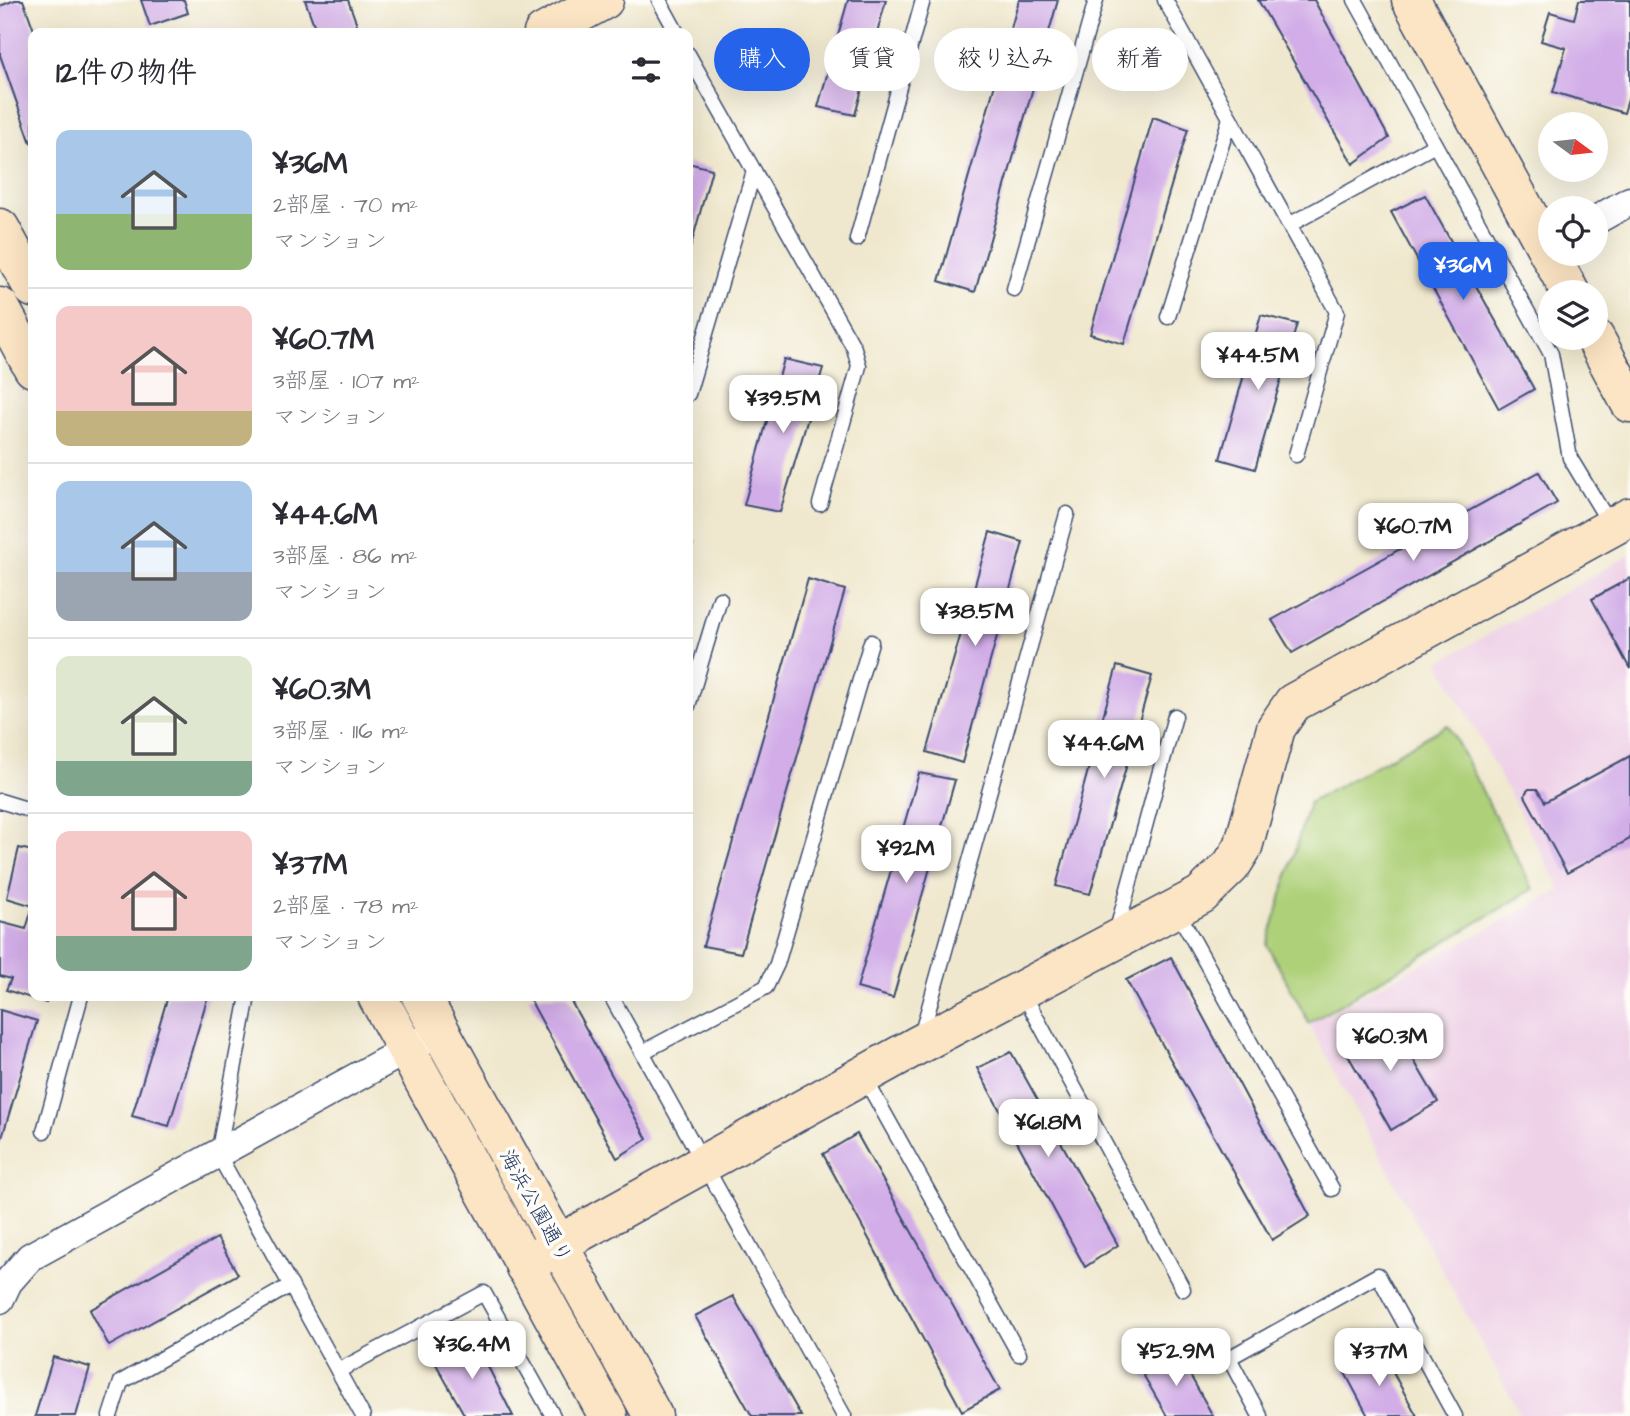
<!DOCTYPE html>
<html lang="ja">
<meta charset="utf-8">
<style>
body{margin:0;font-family:"Architects Daughter","Klee One",sans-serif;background:#f2f2f3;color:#2b2b33;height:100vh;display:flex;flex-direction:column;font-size:26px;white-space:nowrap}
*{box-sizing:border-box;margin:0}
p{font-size:23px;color:#7c7c81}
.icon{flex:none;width:38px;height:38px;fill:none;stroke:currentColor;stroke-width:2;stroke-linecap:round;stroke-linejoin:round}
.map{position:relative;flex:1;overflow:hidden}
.details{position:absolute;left:28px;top:28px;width:665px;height:973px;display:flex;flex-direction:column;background:#fff;border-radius:14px;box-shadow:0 7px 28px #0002}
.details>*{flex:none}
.guide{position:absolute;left:714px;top:28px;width:665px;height:63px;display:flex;gap:14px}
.needle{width:46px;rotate:105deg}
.buttons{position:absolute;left:1538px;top:112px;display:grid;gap:14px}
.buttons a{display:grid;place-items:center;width:70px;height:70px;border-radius:50%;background:#fff;box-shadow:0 7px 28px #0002;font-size:35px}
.price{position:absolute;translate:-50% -60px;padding:0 16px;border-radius:14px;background:#fff;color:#222;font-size:23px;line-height:46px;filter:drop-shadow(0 2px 4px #0008)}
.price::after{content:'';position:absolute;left:50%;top:42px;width:21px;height:16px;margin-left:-10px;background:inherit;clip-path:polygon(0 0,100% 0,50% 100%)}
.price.selected{background:#2563eb;color:#fff}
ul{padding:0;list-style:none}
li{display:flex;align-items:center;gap:21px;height:175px;padding:0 28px}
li+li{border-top:2px solid #e1e1e2}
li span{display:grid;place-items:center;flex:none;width:196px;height:140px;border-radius:14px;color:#555}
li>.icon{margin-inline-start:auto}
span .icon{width:84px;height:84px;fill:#fffc;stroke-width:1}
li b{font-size:30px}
h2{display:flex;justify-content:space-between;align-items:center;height:84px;padding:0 28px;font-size:30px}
.tag{padding:0 24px;border-radius:32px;background:#fff;box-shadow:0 7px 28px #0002;font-size:24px;line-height:63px}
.tag.selected{background:#2563eb;color:#fff}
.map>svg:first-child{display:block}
.built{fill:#eed0e7}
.green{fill:#aed078;stroke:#64806b;stroke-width:2}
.building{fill:#d2ade8}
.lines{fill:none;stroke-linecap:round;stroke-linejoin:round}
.lane-casing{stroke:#3b4b6f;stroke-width:17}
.street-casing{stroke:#3b4b6f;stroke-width:31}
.secondary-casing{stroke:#3b4b6f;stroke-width:41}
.lane{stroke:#fff;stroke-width:14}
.street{stroke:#fff;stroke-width:28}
.secondary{stroke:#fce5c4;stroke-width:38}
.labels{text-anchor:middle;stroke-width:7;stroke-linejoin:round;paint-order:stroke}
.street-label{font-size:21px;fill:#1b2f5e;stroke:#fdfcf7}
</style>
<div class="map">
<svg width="1630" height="1416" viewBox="0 0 1630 1416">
<rect width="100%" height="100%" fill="#fdfcf7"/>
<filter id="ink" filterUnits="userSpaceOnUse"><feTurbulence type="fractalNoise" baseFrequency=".0143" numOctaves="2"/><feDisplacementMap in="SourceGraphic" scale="14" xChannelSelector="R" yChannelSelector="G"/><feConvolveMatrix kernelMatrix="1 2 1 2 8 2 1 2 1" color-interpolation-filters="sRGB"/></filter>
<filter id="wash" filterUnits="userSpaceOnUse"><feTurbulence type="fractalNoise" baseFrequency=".00686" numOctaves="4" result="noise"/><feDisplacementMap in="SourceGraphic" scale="28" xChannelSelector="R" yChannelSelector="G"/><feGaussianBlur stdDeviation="1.57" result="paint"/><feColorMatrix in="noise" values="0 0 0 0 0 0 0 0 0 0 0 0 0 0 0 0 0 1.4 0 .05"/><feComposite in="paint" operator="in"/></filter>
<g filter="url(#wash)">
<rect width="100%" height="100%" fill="#f0e8ce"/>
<polygon class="built" points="1630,555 1630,1416 1521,1416 1309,1024 1561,890 1439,662"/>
<polygon class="green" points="1448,725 1533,889 1309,1023 1267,945 1309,803"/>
<g id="blocks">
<g class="building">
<polygon points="15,0 23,0 35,33 33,33 33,142 31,143 0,55 0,6"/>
<polygon points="141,0 184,0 188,13 150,26"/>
<polygon points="305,0 348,0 360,33 317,33"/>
<polygon points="848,0 886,0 855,115 818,107"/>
<polygon points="1019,0 1058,0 975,292 939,281"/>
<polygon points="1258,0 1314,0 1389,138 1353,164"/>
<polygon points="1579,0 1630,0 1630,93 1624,113 1553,92 1566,48 1541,41 1550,12 1574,19"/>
<polygon points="1153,117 1188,129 1124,344 1090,334"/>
<polygon points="688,163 712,169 689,253 688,253"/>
<polygon points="1425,195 1534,389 1499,409 1391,212"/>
<polygon points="1261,315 1297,324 1255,469 1220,459"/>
<polygon points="784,359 823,368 780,512 744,505"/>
<polygon points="1539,472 1557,503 1292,653 1272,620"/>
<polygon points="990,532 1023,542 962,763 927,752"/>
<polygon points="688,542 693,544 689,562 688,562"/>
<polygon points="1630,578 1630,669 1592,599"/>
<polygon points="808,579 845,590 741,953 703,946"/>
<polygon points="1117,666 1152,676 1090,894 1056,886"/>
<polygon points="1630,756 1630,839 1567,873 1525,796 1526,792 1529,789 1537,789 1545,802"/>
<polygon points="919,773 955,780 893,998 857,988"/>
<polygon points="19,848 33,851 33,906 7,898"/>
<polygon points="33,906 33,996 48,996 46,1003 6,990 11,979 0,976 0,922 26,929"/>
<polygon points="1171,957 1310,1216 1272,1240 1126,980"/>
<polygon points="168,996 208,996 169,1126 132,1116"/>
<polygon points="528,996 568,996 647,1139 617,1158"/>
<polygon points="0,1010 37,1021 1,1141 0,1141"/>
<polygon points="1388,1016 1438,1102 1391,1130 1341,1043"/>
<polygon points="1011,1052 1118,1245 1085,1267 977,1068"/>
<polygon points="857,1134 1000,1390 962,1411 823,1154"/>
<polygon points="217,1238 238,1274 109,1346 90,1310"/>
<polygon points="733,1296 801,1416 752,1416 695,1316"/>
<polygon points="473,1337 513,1416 465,1416 432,1357"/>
<polygon points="1381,1351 1417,1416 1368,1416 1344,1371"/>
<polygon points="1177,1352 1213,1416 1167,1416 1141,1371"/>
<polygon points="53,1357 90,1367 76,1416 35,1416"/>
</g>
</g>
</g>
<g filter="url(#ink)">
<use href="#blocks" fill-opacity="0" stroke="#3b4b6f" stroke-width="2"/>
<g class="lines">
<defs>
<g id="lane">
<polyline points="659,0 677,33"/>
<polyline points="1165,0 1337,312 1296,455"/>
<polyline points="1355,0 1551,354 1570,458 1611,526"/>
<polyline points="688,54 854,348 859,366 820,504"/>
<polyline points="1289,225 1435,145"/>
<polyline points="857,239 923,0"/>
<polyline points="1014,289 1096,0"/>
<polyline points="1168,317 1230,118"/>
<polyline points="688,394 754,171"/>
<polyline points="688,706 720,599"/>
<polyline points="0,801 33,811"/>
<polyline points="1176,909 1332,1189"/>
<polyline points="1116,933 1175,716"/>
<polyline points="1022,991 1183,1289"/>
<polyline points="248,996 218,1154 363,1416"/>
<polyline points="611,996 844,1416"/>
<polyline points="921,1036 1067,514"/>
<polyline points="643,1052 766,987 777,964 871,642"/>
<polyline points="864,1077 1019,1354"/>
<polyline points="44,1131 81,996"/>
<polyline points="338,1371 484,1293 553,1416"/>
<polyline points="110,1416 121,1382 291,1285"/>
<polyline points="1260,1416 1229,1358 1378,1275 1455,1416"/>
</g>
<g id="street">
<polyline points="1596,220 1630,201"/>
<polyline points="0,1299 8,1282 30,1257 424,1040"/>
</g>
<g id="secondary">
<polyline points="1411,0 1570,292"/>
<polyline points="543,33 604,0"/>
<polyline points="0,228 33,288"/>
<polyline points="0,307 33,368"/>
<polyline points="1595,338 1630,403"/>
<polyline points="377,996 608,1416"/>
<polyline points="421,996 653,1416"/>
<polyline points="525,1267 557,1245 918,1045 1201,895 1231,866 1243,847 1276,728 1293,703 1630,517"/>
</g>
</defs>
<use href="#lane" class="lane-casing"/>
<use href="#street" class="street-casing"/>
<use href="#secondary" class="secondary-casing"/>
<use href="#lane" class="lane"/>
<use href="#street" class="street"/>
<use href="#secondary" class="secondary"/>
</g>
</g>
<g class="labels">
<g class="street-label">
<text transform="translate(536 1206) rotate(61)" y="7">海浜公園通り</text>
</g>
</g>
</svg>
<div class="buttons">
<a><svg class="needle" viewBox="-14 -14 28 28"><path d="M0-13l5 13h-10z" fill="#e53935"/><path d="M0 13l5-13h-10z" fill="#7c7c81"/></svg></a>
<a><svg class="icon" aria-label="locate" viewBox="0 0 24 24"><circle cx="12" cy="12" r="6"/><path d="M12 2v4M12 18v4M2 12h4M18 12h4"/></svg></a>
<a><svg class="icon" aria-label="layers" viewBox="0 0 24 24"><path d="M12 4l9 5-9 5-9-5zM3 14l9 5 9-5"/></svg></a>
</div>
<b class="price selected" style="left:1463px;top:302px">¥36M</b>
<b class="price" style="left:1258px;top:392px">¥44.5M</b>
<b class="price" style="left:783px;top:435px">¥39.5M</b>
<b class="price" style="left:1413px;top:563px">¥60.7M</b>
<b class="price" style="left:975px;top:648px">¥38.5M</b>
<b class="price" style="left:1104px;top:780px">¥44.6M</b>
<b class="price" style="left:906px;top:885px">¥92M</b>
<b class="price" style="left:1390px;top:1073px">¥60.3M</b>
<b class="price" style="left:1048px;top:1159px">¥61.8M</b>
<b class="price" style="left:472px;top:1381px">¥36.4M</b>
<b class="price" style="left:1176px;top:1388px">¥52.9M</b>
<b class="price" style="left:1379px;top:1388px">¥37M</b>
<div class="guide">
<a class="tag selected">購入</a>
<a class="tag">賃貸</a>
<a class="tag">絞り込み</a>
<a class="tag">新着</a>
</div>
<section class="details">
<h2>12件の物件<svg class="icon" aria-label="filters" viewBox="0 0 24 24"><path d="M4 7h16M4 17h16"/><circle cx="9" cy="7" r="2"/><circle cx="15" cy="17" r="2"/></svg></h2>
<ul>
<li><span style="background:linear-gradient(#a9c7e8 60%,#8fb573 0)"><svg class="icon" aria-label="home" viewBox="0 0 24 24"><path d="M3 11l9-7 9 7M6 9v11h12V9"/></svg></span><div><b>¥36M</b><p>2部屋 · 70 m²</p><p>マンション</p></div></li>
<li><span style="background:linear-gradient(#f6c9c9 75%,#c2b280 0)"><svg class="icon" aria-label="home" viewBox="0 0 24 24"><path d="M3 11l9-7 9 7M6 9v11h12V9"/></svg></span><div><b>¥60.7M</b><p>3部屋 · 107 m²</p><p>マンション</p></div></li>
<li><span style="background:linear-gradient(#a9c7e8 65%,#9aa5b1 0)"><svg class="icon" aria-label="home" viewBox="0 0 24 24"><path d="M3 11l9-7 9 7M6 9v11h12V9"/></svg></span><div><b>¥44.6M</b><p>3部屋 · 86 m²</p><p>マンション</p></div></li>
<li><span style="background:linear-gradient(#dfe7d0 75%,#7fa58c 0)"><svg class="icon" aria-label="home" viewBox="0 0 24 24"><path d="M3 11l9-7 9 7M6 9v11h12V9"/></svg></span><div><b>¥60.3M</b><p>3部屋 · 116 m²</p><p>マンション</p></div></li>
<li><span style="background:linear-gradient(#f6c9c9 75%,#7fa58c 0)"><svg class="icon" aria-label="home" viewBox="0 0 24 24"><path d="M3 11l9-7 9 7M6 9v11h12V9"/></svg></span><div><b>¥37M</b><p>2部屋 · 78 m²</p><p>マンション</p></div></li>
</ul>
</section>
</div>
